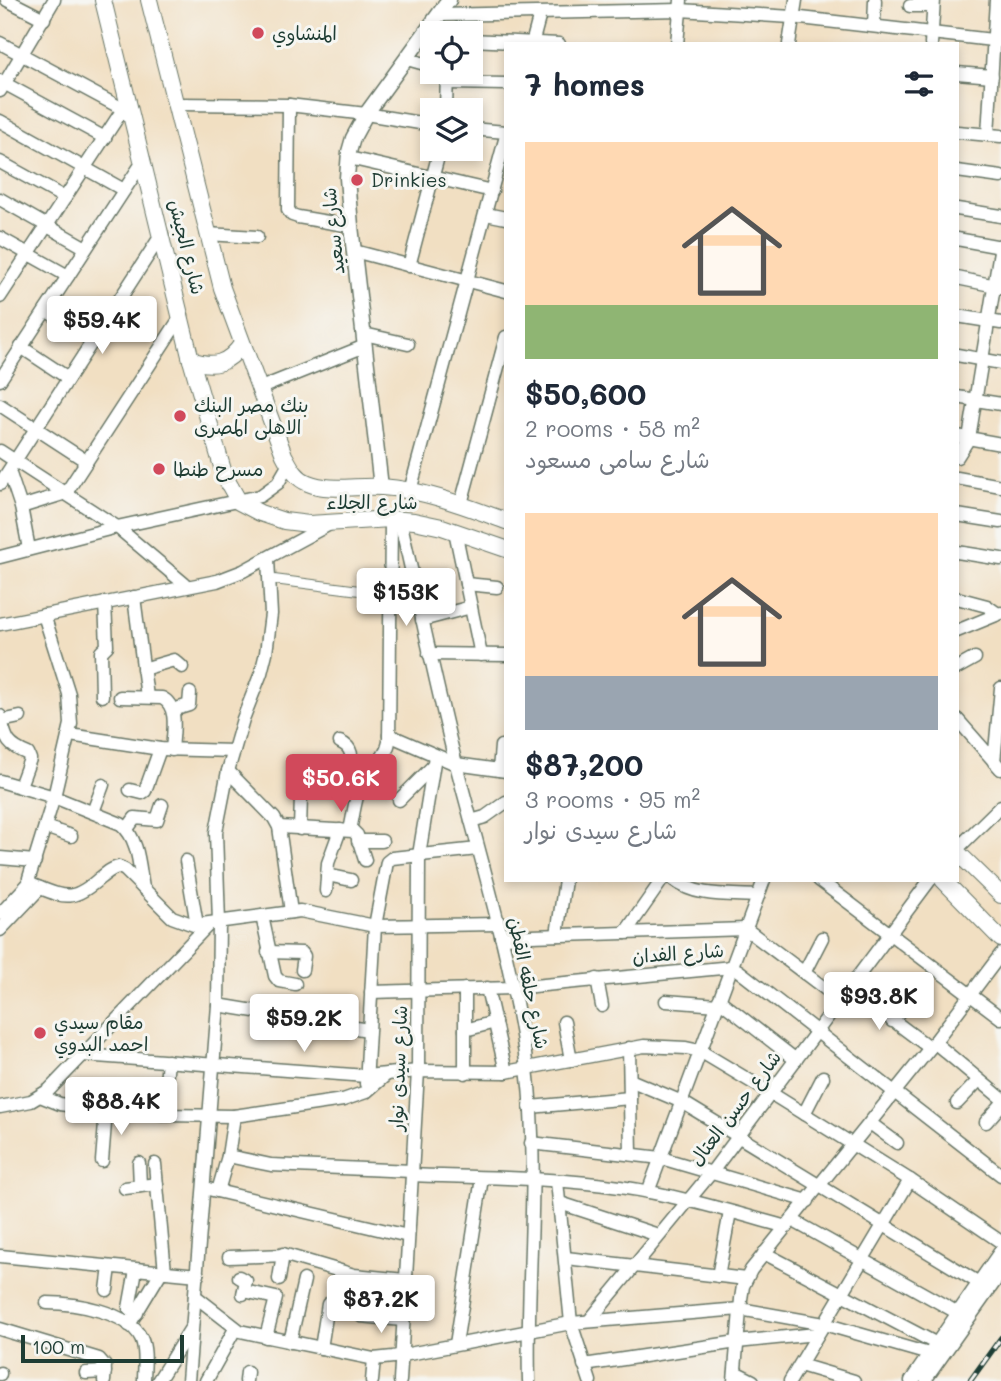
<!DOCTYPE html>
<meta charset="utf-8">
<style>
body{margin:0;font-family:Mali,"Playpen Sans Arabic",sans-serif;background:#f6f6f7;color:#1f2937;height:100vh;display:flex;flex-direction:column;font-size:26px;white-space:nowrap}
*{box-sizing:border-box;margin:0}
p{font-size:23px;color:#747a83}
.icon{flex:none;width:38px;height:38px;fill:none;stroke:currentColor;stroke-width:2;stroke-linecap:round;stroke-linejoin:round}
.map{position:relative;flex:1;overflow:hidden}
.side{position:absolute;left:504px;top:42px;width:455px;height:840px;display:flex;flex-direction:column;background:#fff;border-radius:0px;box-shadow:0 4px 10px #0003}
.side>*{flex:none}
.tools{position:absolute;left:420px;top:21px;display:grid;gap:14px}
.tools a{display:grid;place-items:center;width:63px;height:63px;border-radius:0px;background:#fff;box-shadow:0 4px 10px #0003;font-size:35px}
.scale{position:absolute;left:21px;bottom:18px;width:163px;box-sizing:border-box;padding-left:7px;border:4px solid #1f3d34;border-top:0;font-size:19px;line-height:24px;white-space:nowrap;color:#1f3d34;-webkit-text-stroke:5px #f6f6f2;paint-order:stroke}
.price{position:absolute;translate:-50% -60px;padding:0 16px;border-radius:7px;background:#fff;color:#222;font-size:23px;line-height:46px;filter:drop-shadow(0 2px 4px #0008)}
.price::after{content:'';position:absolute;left:50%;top:42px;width:21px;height:16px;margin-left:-10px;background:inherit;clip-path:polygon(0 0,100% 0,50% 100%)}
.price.current{background:#d1495b;color:#fff}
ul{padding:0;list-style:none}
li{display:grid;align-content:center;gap:14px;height:371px;padding:0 21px}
li span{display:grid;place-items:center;height:217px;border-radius:0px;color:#555}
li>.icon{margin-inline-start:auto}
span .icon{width:126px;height:126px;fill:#fffc;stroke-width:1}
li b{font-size:30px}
h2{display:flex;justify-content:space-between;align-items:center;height:84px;padding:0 21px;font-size:30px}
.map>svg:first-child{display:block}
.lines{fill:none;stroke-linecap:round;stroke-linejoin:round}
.pedestrian-casing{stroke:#687666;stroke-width:11}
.minor-casing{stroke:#687666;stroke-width:15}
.tertiary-casing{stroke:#687666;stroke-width:17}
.secondary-casing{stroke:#687666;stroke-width:18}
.pedestrian{stroke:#fff;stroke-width:9}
.minor{stroke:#fff;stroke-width:12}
.tertiary{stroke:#fff;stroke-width:14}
.secondary{stroke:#fff;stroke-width:16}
.rail-casing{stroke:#1f3d34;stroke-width:6}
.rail{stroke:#f6f6f2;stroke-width:3.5;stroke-dasharray:10;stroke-linecap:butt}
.poi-dot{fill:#d1495b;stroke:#f6f6f2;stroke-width:2.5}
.labels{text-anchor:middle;stroke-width:6;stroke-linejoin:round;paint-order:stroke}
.poi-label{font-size:19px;fill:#1f3d34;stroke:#f6f6f2;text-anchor:start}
.street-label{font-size:19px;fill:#1f3d34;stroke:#f6f6f2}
</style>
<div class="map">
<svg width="1001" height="1381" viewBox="0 0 1001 1381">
<rect width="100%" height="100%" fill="#f6f6f2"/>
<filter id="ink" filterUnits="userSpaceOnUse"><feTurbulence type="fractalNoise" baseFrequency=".0143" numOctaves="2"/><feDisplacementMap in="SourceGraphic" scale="14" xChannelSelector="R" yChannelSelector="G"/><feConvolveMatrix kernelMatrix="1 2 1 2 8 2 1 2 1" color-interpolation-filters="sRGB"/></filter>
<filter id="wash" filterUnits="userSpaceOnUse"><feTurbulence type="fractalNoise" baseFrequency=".00686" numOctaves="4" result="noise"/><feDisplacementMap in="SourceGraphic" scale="28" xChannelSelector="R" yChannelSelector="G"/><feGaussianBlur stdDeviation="1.57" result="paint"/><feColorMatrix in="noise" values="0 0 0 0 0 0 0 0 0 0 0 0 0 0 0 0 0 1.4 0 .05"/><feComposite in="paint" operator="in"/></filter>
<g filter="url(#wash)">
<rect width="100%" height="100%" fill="#f1dfc2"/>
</g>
<g filter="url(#ink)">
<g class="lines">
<defs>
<polyline id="pedestrian" points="270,579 418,598"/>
<g id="minor">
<polyline points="7,0 44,19"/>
<polyline points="910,6 933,6"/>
<polyline points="440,15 680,10 792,17 1001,41"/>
<polyline points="874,26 875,0"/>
<polyline points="471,40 559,44"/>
<polyline points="0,43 123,109"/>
<polyline points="532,44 540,14"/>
<polyline points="677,44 681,0"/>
<polyline points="789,44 796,0"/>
<polyline points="931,44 934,0"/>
<polyline points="407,59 432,66"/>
<polyline points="957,73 992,76"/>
<polyline points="0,81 105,138"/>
<polyline points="447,83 506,84"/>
<polyline points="0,91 54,0"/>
<polyline points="175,104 289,105 366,114 432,125"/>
<polyline points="289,105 288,210 292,215 298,217 351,226"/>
<polyline points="446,110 447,72"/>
<polyline points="0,121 124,190"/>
<polyline points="471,129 506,132"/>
<polyline points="957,132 1001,136"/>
<polyline points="988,135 996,0"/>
<polyline points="349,158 492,191"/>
<polyline points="0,162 65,198"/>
<polyline points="957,171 1001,177"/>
<polyline points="0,199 86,248"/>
<polyline points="957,209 1001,216"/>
<polyline points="486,214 506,218"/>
<polyline points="207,234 257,237"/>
<polyline points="0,238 68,276"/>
<polyline points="957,239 1001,247"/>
<polyline points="354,251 506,291"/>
<polyline points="409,266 440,149"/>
<polyline points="957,278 1001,287"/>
<polyline points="0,297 129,100"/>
<polyline points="46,310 92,341"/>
<polyline points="957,316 1001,323"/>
<polyline points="364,334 408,344"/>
<polyline points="21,347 68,378"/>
<polyline points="957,355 1001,363"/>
<polyline points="0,380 144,160"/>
<polyline points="258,389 365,346"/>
<polyline points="957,397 1001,404"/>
<polyline points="0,405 86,461"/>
<polyline points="957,436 1001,444"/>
<polyline points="0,451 117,527 187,586"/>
<polyline points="957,457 969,438 1001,245"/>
<polyline points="9,471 21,507 29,549"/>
<polyline points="957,478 1001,486"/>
<polyline points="0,484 162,234"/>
<polyline points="410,491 506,136"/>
<polyline points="461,504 506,337"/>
<polyline points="21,507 66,493 182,315"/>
<polyline points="957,515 1001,522"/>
<path d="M400,520C419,602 436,686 457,768C483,867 513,966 527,1068C540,1171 526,1277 529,1381"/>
<polyline points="455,531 481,655"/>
<polyline points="957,552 1001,559"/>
<polyline points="0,557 117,527 260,496 278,483 289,464"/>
<polyline points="466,584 497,587"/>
<polyline points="134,597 147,697"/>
<polyline points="957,598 987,606 998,614"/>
<path d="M44,615L69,694L71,724L54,797L29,878L30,884C64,897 71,904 100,878C107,873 111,868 119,867L125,870L172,917L194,925L300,911L375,926L498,924"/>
<polyline points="422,620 471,607"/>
<polyline points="0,624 217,581 243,571 328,525"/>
<polyline points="957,631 1001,613"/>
<polyline points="429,654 506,655"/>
<polyline points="957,668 975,658"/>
<polyline points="143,669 174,660 182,667"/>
<polyline points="102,696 101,652 107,646 105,603"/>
<path d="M120,697L162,698C179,706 173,733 172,750"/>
<polyline points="173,710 189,705 190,693"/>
<path d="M0,716C6,739 6,745 28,754L30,759L20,786"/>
<polyline points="957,719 1001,769"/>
<polyline points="1,721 20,717"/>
<polyline points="70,735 160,749 234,751"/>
<polyline points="389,735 456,764 506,771"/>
<path d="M340,742C357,749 350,763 349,780"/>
<polyline points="994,762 1001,688"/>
<polyline points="499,770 501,746"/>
<polyline points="228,771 274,818 279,827 291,912"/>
<polyline points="330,778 362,782 376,789"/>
<path d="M0,781L54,797L121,824C139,839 139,866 143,888"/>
<polyline points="130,790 142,793 145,791 160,749"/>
<polyline points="399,800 433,766"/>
<polyline points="93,812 103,785"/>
<polyline points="471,821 485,817 506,802"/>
<polyline points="45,827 71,836"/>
<polyline points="279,827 353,831 357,835 365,860"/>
<polyline points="127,829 135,818 157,820 162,805"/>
<polyline points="300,829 302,764"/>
<path d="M350,830C354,814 355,793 364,779C372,765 386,759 389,742L391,519"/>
<polyline points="358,841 382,841"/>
<polyline points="957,849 1001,806"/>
<polyline points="0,858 35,861"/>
<polyline points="186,861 197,925"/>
<polyline points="327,875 351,880"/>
<path d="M674,880C697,898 730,894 758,896"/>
<polyline points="819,880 1001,1018"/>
<polyline points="326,891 328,863 340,830"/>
<polyline points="0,914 29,883"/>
<polyline points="262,916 275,976 279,981 295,984"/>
<polyline points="0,930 40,888"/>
<polyline points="625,933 662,880"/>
<polyline points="557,935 565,880"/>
<polyline points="501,937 746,929 840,1000"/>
<polyline points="268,952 302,953 304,956 302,970"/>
<polyline points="804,973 822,938"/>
<polyline points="597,979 602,1006"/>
<polyline points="487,988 506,1072"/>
<polyline points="850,988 930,1048"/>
<polyline points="371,992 513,988 732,967 739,971 1001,1175"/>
<polyline points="719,1000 796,1060"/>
<polyline points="666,1001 718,1005"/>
<polyline points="218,1005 368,1030"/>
<polyline points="892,1021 912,995"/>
<polyline points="564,1022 571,1060"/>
<polyline points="465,1030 495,1022"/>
<polyline points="934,1042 1001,1098"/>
<polyline points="629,1048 631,1154"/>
<polyline points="83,1055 366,1076 418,1071 506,1072 644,1046 686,1048 700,1051 772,1094 910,1180 1001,1242"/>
<polyline points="465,1073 465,989"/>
<polyline points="630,1080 682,1102 979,1283"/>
<polyline points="366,1084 375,926 387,862 392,858 478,849"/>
<polyline points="40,1096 60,1104 106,1111 163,1115 234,1116 343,1100 366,1092 387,1074"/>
<polyline points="957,1103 979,1080"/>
<polyline points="0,1107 31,1101 49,1090 209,924"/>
<polyline points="530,1107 630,1098"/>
<polyline points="804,1114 823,1077"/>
<polyline points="163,1115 168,1061"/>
<polyline points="986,1122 1001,1105"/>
<polyline points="870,1123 897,1143"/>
<polyline points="531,1143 661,1158 808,1201"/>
<polyline points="228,1156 271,1165 412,1171"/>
<polyline points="102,1161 106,1111"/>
<polyline points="139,1163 140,1186"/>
<polyline points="155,1164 165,1272"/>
<path d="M412,1175C481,1178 552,1177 620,1187C676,1195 732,1212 787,1227"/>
<polyline points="557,1181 571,1323 590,1381"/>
<polyline points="125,1188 157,1184"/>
<polyline points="204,1188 408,1236"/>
<polyline points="218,1191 228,1156 234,1116"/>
<polyline points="648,1192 764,880"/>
<polyline points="560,1203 658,1235"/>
<polyline points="792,1220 958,1313"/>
<polyline points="764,1253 937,1344"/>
<polyline points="0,1256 198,1275"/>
<polyline points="229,1257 286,1255 354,1275 405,1280"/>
<polyline points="566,1258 746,1279"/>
<polyline points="136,1270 129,1308 137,1313"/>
<polyline points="718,1276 730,1212"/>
<polyline points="239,1277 246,1281 243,1294"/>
<polyline points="279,1279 283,1254"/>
<polyline points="107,1290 110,1267"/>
<polyline points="244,1291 276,1298 266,1337"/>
<polyline points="195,1296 240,1331 374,1359 393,1357 571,1323 740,1309 824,1324 929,1354"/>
<path d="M47,1303C73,1303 128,1311 141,1338C147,1350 144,1368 144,1381"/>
<polyline points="361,1316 403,1320"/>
<polyline points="589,1321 711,1173 930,880"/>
<polyline points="129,1325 161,1272"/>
<polyline points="0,1329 99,1359 105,1366 104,1381"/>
<polyline points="290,1342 304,1280"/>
<polyline points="456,1344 482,1178"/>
<polyline points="321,1348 328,1304"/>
<polyline points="584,1365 737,1342 816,1334"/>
<polyline points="800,1365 854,1381"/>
<polyline points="735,1372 753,1381"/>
<polyline points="86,1373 105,1372"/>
<polyline points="0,1374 0,1373"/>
<polyline points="158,1381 191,1328"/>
<polyline points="188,1381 218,1005 219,923 216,832 228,771 243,719 261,673 266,653 271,614 268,559"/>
<polyline points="206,1381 235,1329"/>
<polyline points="246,1381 247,1372"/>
<polyline points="372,1381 374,1359"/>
<polyline points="400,1381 418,1071 419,855 435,756"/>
<polyline points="734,1381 741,1299 743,1286 751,1270 930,1048 1001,954"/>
<polyline points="790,1381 910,1180"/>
</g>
<g id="tertiary">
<polyline points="381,487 351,226 347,178 349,152 353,138 366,114 449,0"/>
<polyline points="926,1377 1001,1271"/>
<polyline points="912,1381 1001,1252"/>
</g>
<g id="secondary">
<polyline points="103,0 191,360 225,477 239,502 260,513 284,521 309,524 391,519 414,521 442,527 506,549"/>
<path d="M149,0L222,288L284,455C290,466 295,478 308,483C330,492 358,485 382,487C425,490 465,506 506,521"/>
<path d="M191,360C214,368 228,364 242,344"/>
<polyline points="957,852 1001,895"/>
<polyline points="943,880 1001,939"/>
</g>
</defs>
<use href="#pedestrian" class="pedestrian-casing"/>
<use href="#minor" class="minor-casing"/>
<use href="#tertiary" class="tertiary-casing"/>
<use href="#secondary" class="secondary-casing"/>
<use href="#pedestrian" class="pedestrian"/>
<use href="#minor" class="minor"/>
<use href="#tertiary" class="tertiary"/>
<use href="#secondary" class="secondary"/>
<defs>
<polyline id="rail" points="970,1381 1001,1338"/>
</defs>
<use href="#rail" class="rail-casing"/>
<use href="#rail" class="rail"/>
</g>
</g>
<g class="poi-dot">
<circle cx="258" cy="33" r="7"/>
<circle cx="357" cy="180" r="7"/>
<circle cx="180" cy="416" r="7"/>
<circle cx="159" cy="469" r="7"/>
<circle cx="40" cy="1033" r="7"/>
</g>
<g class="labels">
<g class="poi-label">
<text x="272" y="40">المنشاوي</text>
<text x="371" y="187">Drinkies</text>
<text x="194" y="412">بنك مصر البنك<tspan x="194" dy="22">الاهلى المصرى</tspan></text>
<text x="173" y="476">مسرح طنطا</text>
<text x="54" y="1029">مقام سيدي<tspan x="54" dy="22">احمد البدوي</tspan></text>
</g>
<g class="street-label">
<text transform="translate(333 231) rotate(-96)" y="7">شارع سعيد</text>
<text transform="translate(187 247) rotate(76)" y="7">شارع الجيش</text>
<text x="372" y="509">شارع الجلاء</text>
<text transform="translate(678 953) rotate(-4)" y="7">شارع الفدان</text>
<text transform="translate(529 983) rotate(78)" y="7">شارع حلقه القطن</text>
<text transform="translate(398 1068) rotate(-88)" y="7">شارع سيدى نوار</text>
<text transform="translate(735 1108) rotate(-53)" y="7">شارع حسن العتال</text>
</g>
</g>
</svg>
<div class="tools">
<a><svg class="icon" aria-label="locate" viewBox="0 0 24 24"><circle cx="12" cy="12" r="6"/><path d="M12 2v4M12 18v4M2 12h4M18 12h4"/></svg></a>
<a><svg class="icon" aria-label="layers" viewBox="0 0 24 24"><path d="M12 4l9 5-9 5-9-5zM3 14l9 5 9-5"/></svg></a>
</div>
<div class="scale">100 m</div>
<b class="price" style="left:102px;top:356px">$59.4K</b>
<b class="price" style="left:406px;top:628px">$153K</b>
<b class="price current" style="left:341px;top:814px">$50.6K</b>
<b class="price" style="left:879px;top:1032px">$93.8K</b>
<b class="price" style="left:304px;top:1054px">$59.2K</b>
<b class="price" style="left:121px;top:1137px">$88.4K</b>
<b class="price" style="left:381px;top:1335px">$87.2K</b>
<section class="side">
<h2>7 homes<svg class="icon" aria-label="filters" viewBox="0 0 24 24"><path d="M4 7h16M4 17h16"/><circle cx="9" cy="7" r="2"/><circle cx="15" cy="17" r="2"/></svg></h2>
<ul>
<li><span style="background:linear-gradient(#ffd9b3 75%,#8fb573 0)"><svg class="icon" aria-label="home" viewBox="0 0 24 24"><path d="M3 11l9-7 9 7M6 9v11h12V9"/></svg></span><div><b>$50,600</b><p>2 rooms · 58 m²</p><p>شارع سامى مسعود</p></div></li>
<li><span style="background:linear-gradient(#ffd9b3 75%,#9aa5b1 0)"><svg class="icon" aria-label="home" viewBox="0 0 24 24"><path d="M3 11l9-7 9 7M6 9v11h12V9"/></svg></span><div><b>$87,200</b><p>3 rooms · 95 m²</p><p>شارع سيدى نوار</p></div></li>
</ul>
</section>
</div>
